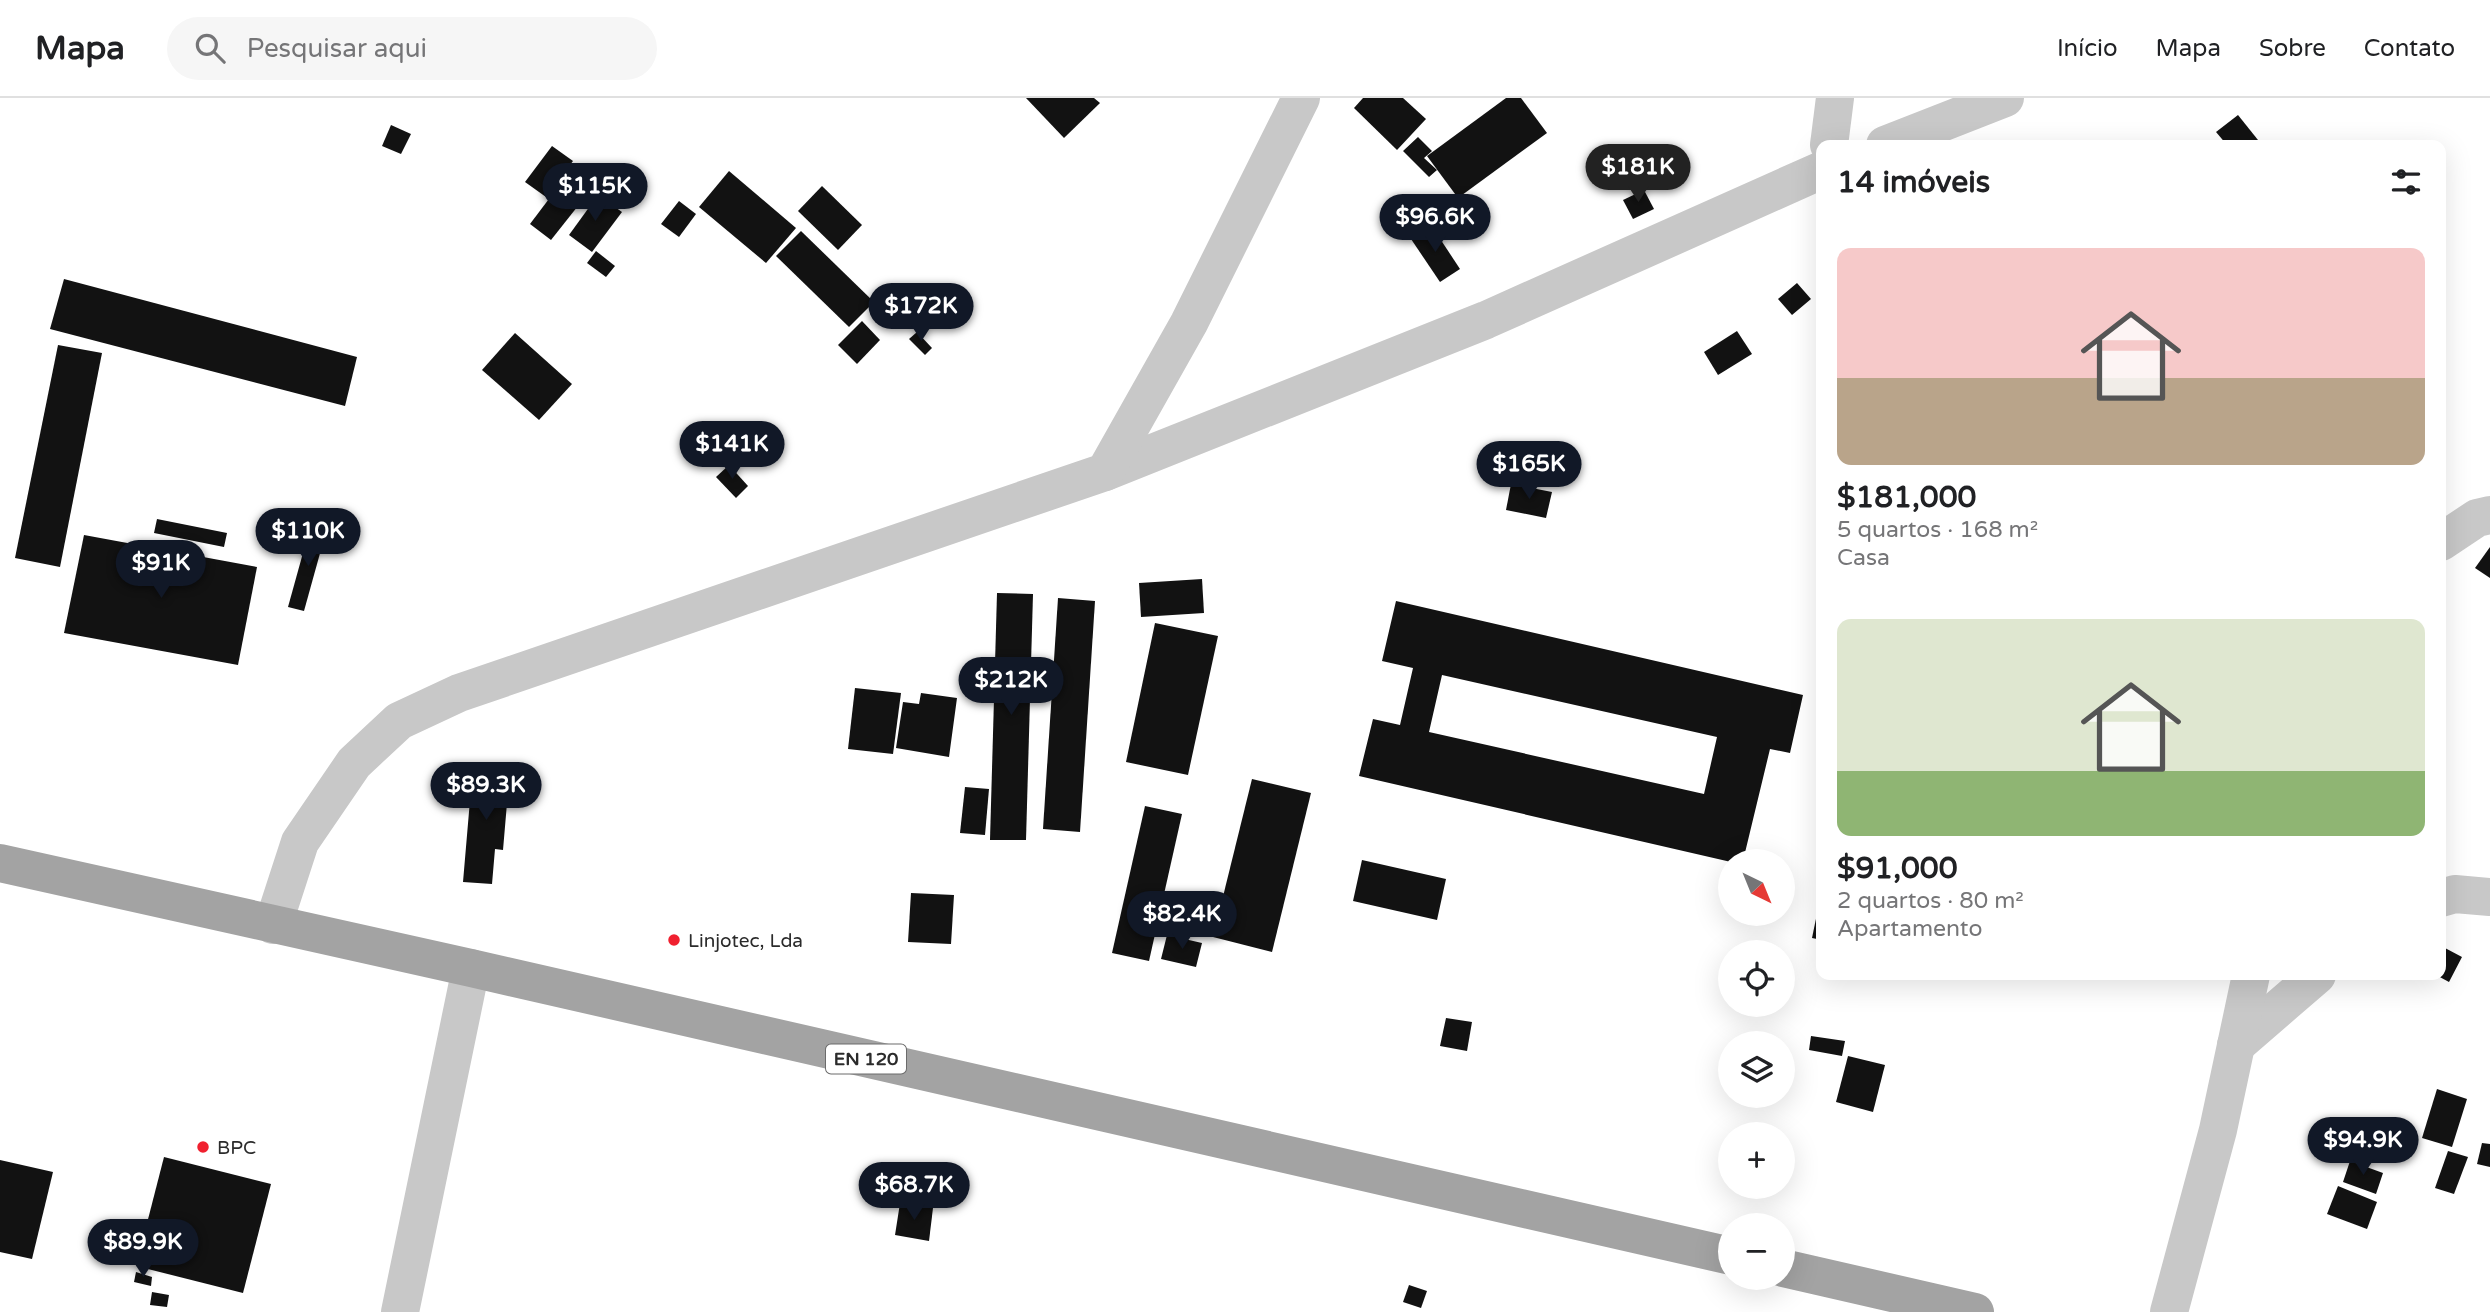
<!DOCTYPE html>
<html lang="pt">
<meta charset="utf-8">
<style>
body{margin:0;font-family:"Varela Round",sans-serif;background:#f6f6f6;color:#202124;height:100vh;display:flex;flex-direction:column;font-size:26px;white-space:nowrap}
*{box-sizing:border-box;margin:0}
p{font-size:23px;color:#757577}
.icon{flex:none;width:38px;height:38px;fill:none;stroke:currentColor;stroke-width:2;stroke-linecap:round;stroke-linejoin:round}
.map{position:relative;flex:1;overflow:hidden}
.drawer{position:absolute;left:1816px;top:42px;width:630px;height:840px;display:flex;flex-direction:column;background:#fff;border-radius:14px;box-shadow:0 7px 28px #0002}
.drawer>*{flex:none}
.needle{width:46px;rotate:137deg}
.tools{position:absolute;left:1718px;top:751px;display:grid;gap:14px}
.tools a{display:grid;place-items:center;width:77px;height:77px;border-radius:50%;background:#fff;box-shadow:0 7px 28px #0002;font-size:35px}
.price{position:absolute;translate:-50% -60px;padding:0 16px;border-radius:24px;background:#111827;color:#fff;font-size:23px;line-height:46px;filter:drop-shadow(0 2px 4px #0008)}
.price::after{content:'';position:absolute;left:50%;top:42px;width:21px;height:16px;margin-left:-10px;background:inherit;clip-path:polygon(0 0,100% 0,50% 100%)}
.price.current{background:#222;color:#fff}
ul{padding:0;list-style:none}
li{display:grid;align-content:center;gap:14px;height:371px;padding:0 21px}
li span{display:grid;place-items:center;height:217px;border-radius:14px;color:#555}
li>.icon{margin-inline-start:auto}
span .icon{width:126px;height:126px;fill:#fffc;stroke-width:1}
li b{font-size:30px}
h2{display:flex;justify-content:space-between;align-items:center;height:84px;padding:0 21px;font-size:30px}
header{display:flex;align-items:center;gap:42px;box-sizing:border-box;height:98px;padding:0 35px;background:#fff;border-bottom:2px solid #e0e0e0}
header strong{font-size:33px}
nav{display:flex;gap:38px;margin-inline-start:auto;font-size:24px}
.search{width:490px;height:63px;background:#f6f6f6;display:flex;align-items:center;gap:18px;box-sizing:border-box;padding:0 24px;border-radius:38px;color:#757577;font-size:26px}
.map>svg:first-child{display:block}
.building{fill:#121212;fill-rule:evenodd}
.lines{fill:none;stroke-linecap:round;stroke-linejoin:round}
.minor{stroke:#c8c8c8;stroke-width:38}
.major{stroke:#a3a3a3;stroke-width:38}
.poi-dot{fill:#f0202f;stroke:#fff;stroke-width:2.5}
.labels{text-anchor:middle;stroke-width:7;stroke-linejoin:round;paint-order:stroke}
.shield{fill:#fff;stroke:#6b6b6b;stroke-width:2}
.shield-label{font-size:18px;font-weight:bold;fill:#2b2b2b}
.poi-label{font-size:19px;fill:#2b2b2b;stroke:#fff;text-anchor:start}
</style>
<header>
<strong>Mapa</strong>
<div class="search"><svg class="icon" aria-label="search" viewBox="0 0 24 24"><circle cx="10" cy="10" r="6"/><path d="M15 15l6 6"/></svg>Pesquisar aqui</div>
<nav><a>Início</a><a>Mapa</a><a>Sobre</a><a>Contato</a></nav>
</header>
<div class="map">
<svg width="2490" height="1214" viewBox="0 0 2490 1214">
<rect width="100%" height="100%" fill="#fff"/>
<g class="building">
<polygon points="1026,0 1094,0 1100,5 1064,40"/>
<polygon points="1363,0 1403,0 1426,21 1397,52 1354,10"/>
<polygon points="1506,0 1521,0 1547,35 1458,100 1427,58"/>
<polygon points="2238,17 2262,47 2227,47 2216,34"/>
<polygon points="391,27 411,36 401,56 382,48"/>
<polygon points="1418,39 1432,53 1424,60 1437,72 1429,79 1403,53"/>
<polygon points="552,48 573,63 546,99 525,84"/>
<polygon points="729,73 796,130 766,165 699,109"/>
<polygon points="567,77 589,94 551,142 530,126"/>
<polygon points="822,88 862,127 838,152 798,113"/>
<polygon points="1644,92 1654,111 1633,121 1623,102"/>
<polygon points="598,97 622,114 592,154 569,137"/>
<polygon points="679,103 696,116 679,139 661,126"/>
<polygon points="1431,127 1460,171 1440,184 1411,141"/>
<polygon points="801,133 874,204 849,229 776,158"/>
<polygon points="596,153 615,168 606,179 587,165"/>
<polygon points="64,181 357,259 345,308 50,231"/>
<polygon points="1797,185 1811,201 1792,217 1778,201"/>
<polygon points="862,223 880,242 857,266 838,247"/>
<polygon points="1737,233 1752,256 1718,277 1704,254"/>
<polygon points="917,234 932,250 925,257 909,241"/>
<polygon points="515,235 572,286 539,322 482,272"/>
<polygon points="58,247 102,255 60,469 15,460"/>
<polygon points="729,367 748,388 736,400 716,379"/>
<polygon points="1511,386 1552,394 1546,420 1506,412"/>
<polygon points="157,421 227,435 224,449 154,435"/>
<polygon points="311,426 327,430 304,513 288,509"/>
<polygon points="84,437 257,469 238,567 64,535"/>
<polygon points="2490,449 2490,480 2475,470"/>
<polygon points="1202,481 1204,515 1141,519 1139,485"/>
<polygon points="997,495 1033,496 1026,742 990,742"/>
<polygon points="1058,500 1095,503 1080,734 1043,731"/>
<path d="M1396,503L1803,597L1790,655L1770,651L1743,763L1731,764L1359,678L1373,621L1400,627L1413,570L1382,563ZM1442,577L1717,639L1704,696L1429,634Z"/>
<polygon points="1155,525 1218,538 1188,677 1126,664"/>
<polygon points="855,590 901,595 893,656 848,651"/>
<polygon points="921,595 957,600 949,659 896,650 903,604 919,606"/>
<polygon points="473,667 510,670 503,752 495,751 492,786 463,784"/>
<polygon points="1252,681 1311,695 1272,854 1213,839"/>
<polygon points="965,689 989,691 985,737 960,735"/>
<polygon points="1145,708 1182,716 1149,863 1112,855"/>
<polygon points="1362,762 1446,781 1437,822 1353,803"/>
<polygon points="911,795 954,797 951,846 908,844"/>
<polygon points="1818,811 1822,812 1822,842 1812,840"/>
<polygon points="1167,837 1202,845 1196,869 1161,861"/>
<polygon points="2445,850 2462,859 2449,884 2436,877 2441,877 2441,857"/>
<polygon points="1446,920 1472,924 1467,953 1440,948"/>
<polygon points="1811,938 1845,943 1842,958 1809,952"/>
<polygon points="1848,958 1885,967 1873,1014 1836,1004"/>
<polygon points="2437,991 2467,1001 2452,1049 2422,1040"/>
<polygon points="2482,1045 2490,1046 2490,1069 2477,1066"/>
<polygon points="2448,1053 2468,1059 2454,1096 2435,1090"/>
<polygon points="164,1059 271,1086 243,1195 136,1168"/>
<polygon points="0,1062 53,1074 32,1161 0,1154"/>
<polygon points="2350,1063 2383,1075 2376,1096 2343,1084"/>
<polygon points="2338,1088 2377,1104 2367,1131 2327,1116"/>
<polygon points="900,1105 933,1110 929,1143 895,1137"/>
<polygon points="136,1174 152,1179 151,1188 134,1184"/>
<polygon points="1409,1187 1427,1193 1421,1210 1403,1204"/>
<polygon points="152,1194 169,1197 167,1209 150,1207"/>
</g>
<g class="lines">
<g class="minor">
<polyline points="1829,47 1835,0"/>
<polyline points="1885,47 2005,0"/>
<polyline points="1105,374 1486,222 1822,72"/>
<polyline points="2441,444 2477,420 2490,417"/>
<polyline points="2441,800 2455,796 2490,799"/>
<polyline points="273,827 300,744 354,665 399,623 459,595 1105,374 1189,225 1301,0"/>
<polyline points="2236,947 2317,877"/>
<polyline points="400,1214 471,870"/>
<polyline points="2169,1214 2218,1032 2251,877"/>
</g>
<g class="major">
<polyline points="0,765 471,870 1731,1158"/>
<polyline points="1783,1170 1975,1214"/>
</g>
</g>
<g class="poi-dot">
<circle cx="674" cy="842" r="7"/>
<circle cx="203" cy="1049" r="7"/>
</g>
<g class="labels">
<rect class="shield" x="826" y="946.5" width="80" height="29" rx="5"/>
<g class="shield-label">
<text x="866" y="967">EN 120</text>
</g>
<g class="poi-label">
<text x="688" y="849">Linjotec, Lda</text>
<text x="217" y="1056">BPC</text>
</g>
</g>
</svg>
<div class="tools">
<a><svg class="needle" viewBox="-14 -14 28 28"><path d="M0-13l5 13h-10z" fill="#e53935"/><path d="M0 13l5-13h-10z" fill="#757577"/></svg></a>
<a><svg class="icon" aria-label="locate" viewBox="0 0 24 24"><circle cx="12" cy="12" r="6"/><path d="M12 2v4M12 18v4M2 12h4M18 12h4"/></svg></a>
<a><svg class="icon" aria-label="layers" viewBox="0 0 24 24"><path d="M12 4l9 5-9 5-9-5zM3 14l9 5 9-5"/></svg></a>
<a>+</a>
<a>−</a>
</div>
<b class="price current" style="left:1638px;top:106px">$181K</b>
<b class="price" style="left:595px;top:125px">$115K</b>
<b class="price" style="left:1435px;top:156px">$96.6K</b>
<b class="price" style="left:921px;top:245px">$172K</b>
<b class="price" style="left:732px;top:383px">$141K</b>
<b class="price" style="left:1529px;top:403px">$165K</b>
<b class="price" style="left:308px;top:470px">$110K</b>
<b class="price" style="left:161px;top:502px">$91K</b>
<b class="price" style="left:1011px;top:619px">$212K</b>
<b class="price" style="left:486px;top:724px">$89.3K</b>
<b class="price" style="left:1182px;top:853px">$82.4K</b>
<b class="price" style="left:2363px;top:1079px">$94.9K</b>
<b class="price" style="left:914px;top:1124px">$68.7K</b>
<b class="price" style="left:143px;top:1181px">$89.9K</b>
<section class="drawer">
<h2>14 imóveis<svg class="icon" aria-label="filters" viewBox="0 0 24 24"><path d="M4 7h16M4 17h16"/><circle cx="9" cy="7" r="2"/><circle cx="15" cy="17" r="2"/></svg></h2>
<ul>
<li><span style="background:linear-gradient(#f6c9c9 60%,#b9a48a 0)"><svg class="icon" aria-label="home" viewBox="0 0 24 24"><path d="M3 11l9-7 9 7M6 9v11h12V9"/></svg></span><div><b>$181,000</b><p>5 quartos · 168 m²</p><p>Casa</p></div></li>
<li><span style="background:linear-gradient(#dfe7d0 70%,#8fb573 0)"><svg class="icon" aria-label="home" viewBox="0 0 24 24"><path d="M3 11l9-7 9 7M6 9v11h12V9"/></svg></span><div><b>$91,000</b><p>2 quartos · 80 m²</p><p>Apartamento</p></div></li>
</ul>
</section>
</div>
